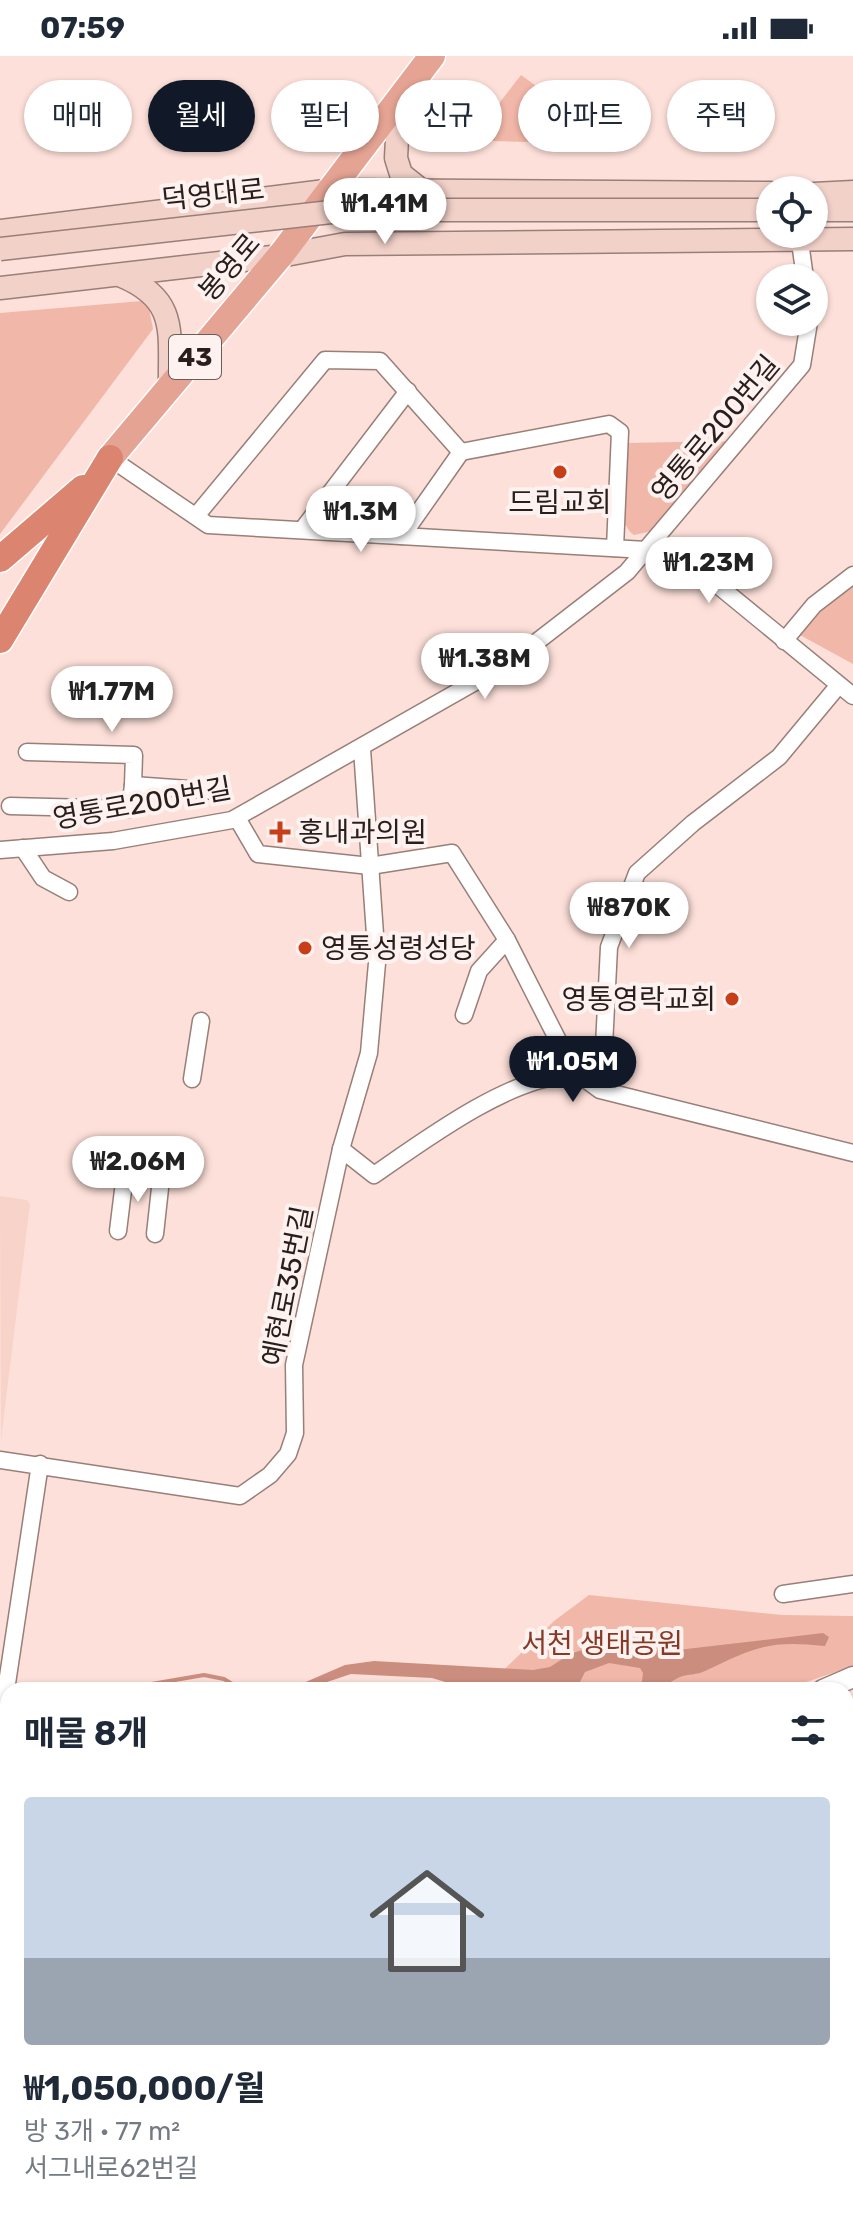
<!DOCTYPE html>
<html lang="ko">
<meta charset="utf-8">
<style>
body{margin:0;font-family:Rubik,"Noto Sans KR",sans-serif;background:#f2f2f3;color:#1f2937;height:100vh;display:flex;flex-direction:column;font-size:30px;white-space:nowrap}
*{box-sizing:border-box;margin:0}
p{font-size:26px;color:#747a83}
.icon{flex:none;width:44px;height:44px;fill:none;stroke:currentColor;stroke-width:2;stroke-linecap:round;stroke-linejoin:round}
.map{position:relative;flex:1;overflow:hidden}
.side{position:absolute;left:0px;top:1626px;width:854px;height:536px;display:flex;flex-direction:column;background:#fff;border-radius:24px 24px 0 0;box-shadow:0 2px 6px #0004}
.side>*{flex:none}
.banner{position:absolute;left:24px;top:24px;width:806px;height:72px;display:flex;gap:16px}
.buttons{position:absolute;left:756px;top:120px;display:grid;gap:16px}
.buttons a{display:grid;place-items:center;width:72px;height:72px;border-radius:50%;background:#fff;box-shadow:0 2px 6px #0004;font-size:40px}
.price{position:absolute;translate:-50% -68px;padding:0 18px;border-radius:28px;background:#fff;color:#222;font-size:26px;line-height:52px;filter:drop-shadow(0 2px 4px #0008)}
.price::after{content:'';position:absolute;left:50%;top:48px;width:24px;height:18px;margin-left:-12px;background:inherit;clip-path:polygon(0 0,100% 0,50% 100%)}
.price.on{background:#111827;color:#fff}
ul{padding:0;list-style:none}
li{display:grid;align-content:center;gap:16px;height:424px;padding:0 24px}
li span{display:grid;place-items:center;height:248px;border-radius:8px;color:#555}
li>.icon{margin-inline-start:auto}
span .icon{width:144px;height:144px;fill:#fffc;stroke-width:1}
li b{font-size:34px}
h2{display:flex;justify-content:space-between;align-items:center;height:96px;padding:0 24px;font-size:34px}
.tag{padding:0 28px;border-radius:36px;background:#fff;box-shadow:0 2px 6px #0004;font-size:28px;line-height:72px}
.tag.on{background:#111827;color:#fff}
.status{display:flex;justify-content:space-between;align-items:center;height:56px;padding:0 40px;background:#fff;direction:ltr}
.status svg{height:22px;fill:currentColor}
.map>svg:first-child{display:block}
.built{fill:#f8d3c9}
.green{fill:#f1b7a8}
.water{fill:#cb8d7d}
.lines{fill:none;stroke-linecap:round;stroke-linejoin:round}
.stream{stroke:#cb8d7d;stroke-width:4}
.minor-casing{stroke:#987f78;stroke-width:19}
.tertiary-casing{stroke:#987f78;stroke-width:23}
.secondary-casing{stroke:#987f78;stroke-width:25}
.primary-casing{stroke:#fff;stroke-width:29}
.trunk-casing{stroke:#fff;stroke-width:29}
.minor{stroke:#fff;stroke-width:16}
.tertiary{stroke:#fff;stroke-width:20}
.secondary{stroke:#f2d1c9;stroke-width:22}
.primary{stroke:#e4a393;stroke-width:26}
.trunk{stroke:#db846f;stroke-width:26}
.secondary-bridge-casing{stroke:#987f78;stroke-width:25;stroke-linecap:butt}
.secondary-bridge{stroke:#f2d1c9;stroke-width:22}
.poi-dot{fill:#c73e19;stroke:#fdf2ef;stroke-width:3}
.labels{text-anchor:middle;stroke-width:8;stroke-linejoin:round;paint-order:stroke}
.shield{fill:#fdf2ef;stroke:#685e5b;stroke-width:2}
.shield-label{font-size:26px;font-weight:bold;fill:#281e1c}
.street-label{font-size:28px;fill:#281e1c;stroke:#fdf2ef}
.poi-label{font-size:28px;fill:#281e1c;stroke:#fdf2ef;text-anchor:start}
.park-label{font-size:28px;fill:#853926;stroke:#fdf2ef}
</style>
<div class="status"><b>07:59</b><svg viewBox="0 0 49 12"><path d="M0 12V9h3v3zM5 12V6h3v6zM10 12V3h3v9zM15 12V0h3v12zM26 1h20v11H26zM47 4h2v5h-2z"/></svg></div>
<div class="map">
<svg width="853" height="2162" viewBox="0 0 853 2162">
<rect width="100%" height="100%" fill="#fde0d9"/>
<polygon class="built" points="0,1140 27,1144 30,1148 1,1384"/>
<g class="green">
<polygon points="521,19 580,62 563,87 493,85 480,72"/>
<polygon points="142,245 149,252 153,273 0,478 0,257"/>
<path d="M730,385L657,474L634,479C611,463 625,413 628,387Z"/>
<polygon points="853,530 853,608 800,579 833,542"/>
<polygon points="589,1539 782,1559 853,1560 853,1610 783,1634 483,1634 554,1565"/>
<polygon points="853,1655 853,2052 846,2057 846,1657"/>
<polygon points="717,2154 816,2154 814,2162 717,2162"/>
</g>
<path class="water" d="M823,1577L829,1581L825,1590C769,1584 755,1591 705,1615C697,1619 688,1618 680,1621C658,1631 670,1634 641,1634L643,1617L640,1612L609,1607L585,1616L576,1634H472L432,1622L351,1618L303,1634L301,1628L345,1609L374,1605L533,1614L550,1611L570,1598L600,1588L669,1595Z"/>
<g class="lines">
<g class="stream">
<polyline points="42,1634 71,1634"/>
<polyline points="75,1634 134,1631 204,1619 224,1623 242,1634"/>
<polyline points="0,1707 8,1679"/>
</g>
<defs>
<g id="minor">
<polyline points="800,186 805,222"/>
<polyline points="461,396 609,368 620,376 615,492"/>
<polyline points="110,402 208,469 646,494 709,522 853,640"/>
<polyline points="196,460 325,304 380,305 461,396"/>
<polyline points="302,474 408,335"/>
<polyline points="402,480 461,396"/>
<polyline points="784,585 814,549 853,519"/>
<polyline points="27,696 134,699 133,729"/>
<polyline points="10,750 130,753 133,729 216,735"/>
<polyline points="237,762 258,798 370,810 452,797 507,884 570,1008"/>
<polyline points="23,792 43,822 69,836"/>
<polyline points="0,794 113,785 232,764 512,605 627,516 802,309 809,266"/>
<polyline points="464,959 479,915 507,884"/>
<polyline points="583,1009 604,990 609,891 637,817 693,767 779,701 838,630"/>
<polyline points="192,1023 201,965"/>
<polyline points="585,1023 600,1034 853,1097"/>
<path d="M341,1093L374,1119C422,1086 508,1022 565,1020"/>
<polyline points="118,1175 125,1118"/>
<polyline points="155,1178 161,1123"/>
<polyline points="0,1404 240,1440 270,1419 288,1398 295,1377 294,1309 341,1093 369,997 377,907 362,693"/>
<polyline points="783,1538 853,1528"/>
<polyline points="0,1644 6,1634 40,1408"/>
<polyline points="846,2102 853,2106"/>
</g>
<g id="tertiary">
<polyline points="823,1634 853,1621"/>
<polyline points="528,2154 530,2162"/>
<polyline points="0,2158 8,2154"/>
</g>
<g id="secondary">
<polyline points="399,44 396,102 401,118 421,134"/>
<polyline points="814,138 853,136"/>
<polyline points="814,154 853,154"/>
<polyline points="0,175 333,134 770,137"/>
<path d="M122,220C179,244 169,277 170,331"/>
<polyline points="0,232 280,200 345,188 853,183"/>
</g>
<polyline id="primary" points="110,402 280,200 432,0"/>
<g id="trunk">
<polyline points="0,503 83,432"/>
<polyline points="0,584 110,402"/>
</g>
</defs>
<use href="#minor" class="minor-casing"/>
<use href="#tertiary" class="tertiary-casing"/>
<use href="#secondary" class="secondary-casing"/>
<use href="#primary" class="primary-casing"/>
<use href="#trunk" class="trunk-casing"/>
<use href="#minor" class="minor"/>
<use href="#tertiary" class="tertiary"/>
<use href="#secondary" class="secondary"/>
<use href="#primary" class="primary"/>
<use href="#trunk" class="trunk"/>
<defs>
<polyline id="secondary-bridge" points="0,193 349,154 770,154"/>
</defs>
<use href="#secondary-bridge" class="secondary-bridge-casing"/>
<use href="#secondary-bridge" class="secondary-bridge"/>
</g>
<g class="poi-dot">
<circle cx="560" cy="416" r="8"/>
<path d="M276 764h8v8h8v8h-8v8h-8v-8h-8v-8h8z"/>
<circle cx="305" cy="892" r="8"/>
<circle cx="732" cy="943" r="8"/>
</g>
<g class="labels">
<rect class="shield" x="169" y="279" width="52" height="44" rx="6"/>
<g class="shield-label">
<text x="195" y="310">43</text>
</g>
<g class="street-label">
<text transform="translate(213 138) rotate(-6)" y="10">덕영대로</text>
<text transform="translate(229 211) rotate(-50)" y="10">봉영로</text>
<text transform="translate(715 372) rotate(-50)" y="10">영통로200번길</text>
<text transform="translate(142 747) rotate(-10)" y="10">영통로200번길</text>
<text transform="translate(287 1230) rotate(-79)" y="10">예현로35번길</text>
</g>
<g class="poi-label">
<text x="560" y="456" text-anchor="middle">드림교회</text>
<text x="298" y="786">홍내과의원</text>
<text x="321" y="902">영통성령성당</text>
<text x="716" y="953" text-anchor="end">영통영락교회</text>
</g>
<g class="park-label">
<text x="602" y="1597">서천 생태공원</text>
</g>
</g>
</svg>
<div class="buttons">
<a><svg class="icon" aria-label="locate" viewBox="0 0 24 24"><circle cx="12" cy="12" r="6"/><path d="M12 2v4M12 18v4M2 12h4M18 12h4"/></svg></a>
<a><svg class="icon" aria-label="layers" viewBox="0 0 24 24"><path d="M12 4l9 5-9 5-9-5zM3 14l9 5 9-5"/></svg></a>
</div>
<b class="price" style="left:385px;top:190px">₩1.41M</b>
<b class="price" style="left:361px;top:498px">₩1.3M</b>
<b class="price" style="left:709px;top:549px">₩1.23M</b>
<b class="price" style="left:485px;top:645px">₩1.38M</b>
<b class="price" style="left:112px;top:678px">₩1.77M</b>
<b class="price" style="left:629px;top:894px">₩870K</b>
<b class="price on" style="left:573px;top:1048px">₩1.05M</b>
<b class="price" style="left:138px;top:1148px">₩2.06M</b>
<div class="banner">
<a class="tag">매매</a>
<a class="tag on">월세</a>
<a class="tag">필터</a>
<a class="tag">신규</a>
<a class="tag">아파트</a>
<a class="tag">주택</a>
</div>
<section class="side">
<h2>매물 8개<svg class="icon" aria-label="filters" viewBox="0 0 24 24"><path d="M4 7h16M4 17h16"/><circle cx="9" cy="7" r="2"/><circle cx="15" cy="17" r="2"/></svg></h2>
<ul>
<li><span style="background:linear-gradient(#c9d6e8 65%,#9aa5b1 0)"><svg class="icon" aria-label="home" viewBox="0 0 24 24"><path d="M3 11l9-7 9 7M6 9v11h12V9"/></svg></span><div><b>₩1,050,000/월</b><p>방 3개 · 77 m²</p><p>서그내로62번길</p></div></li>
</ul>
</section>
</div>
